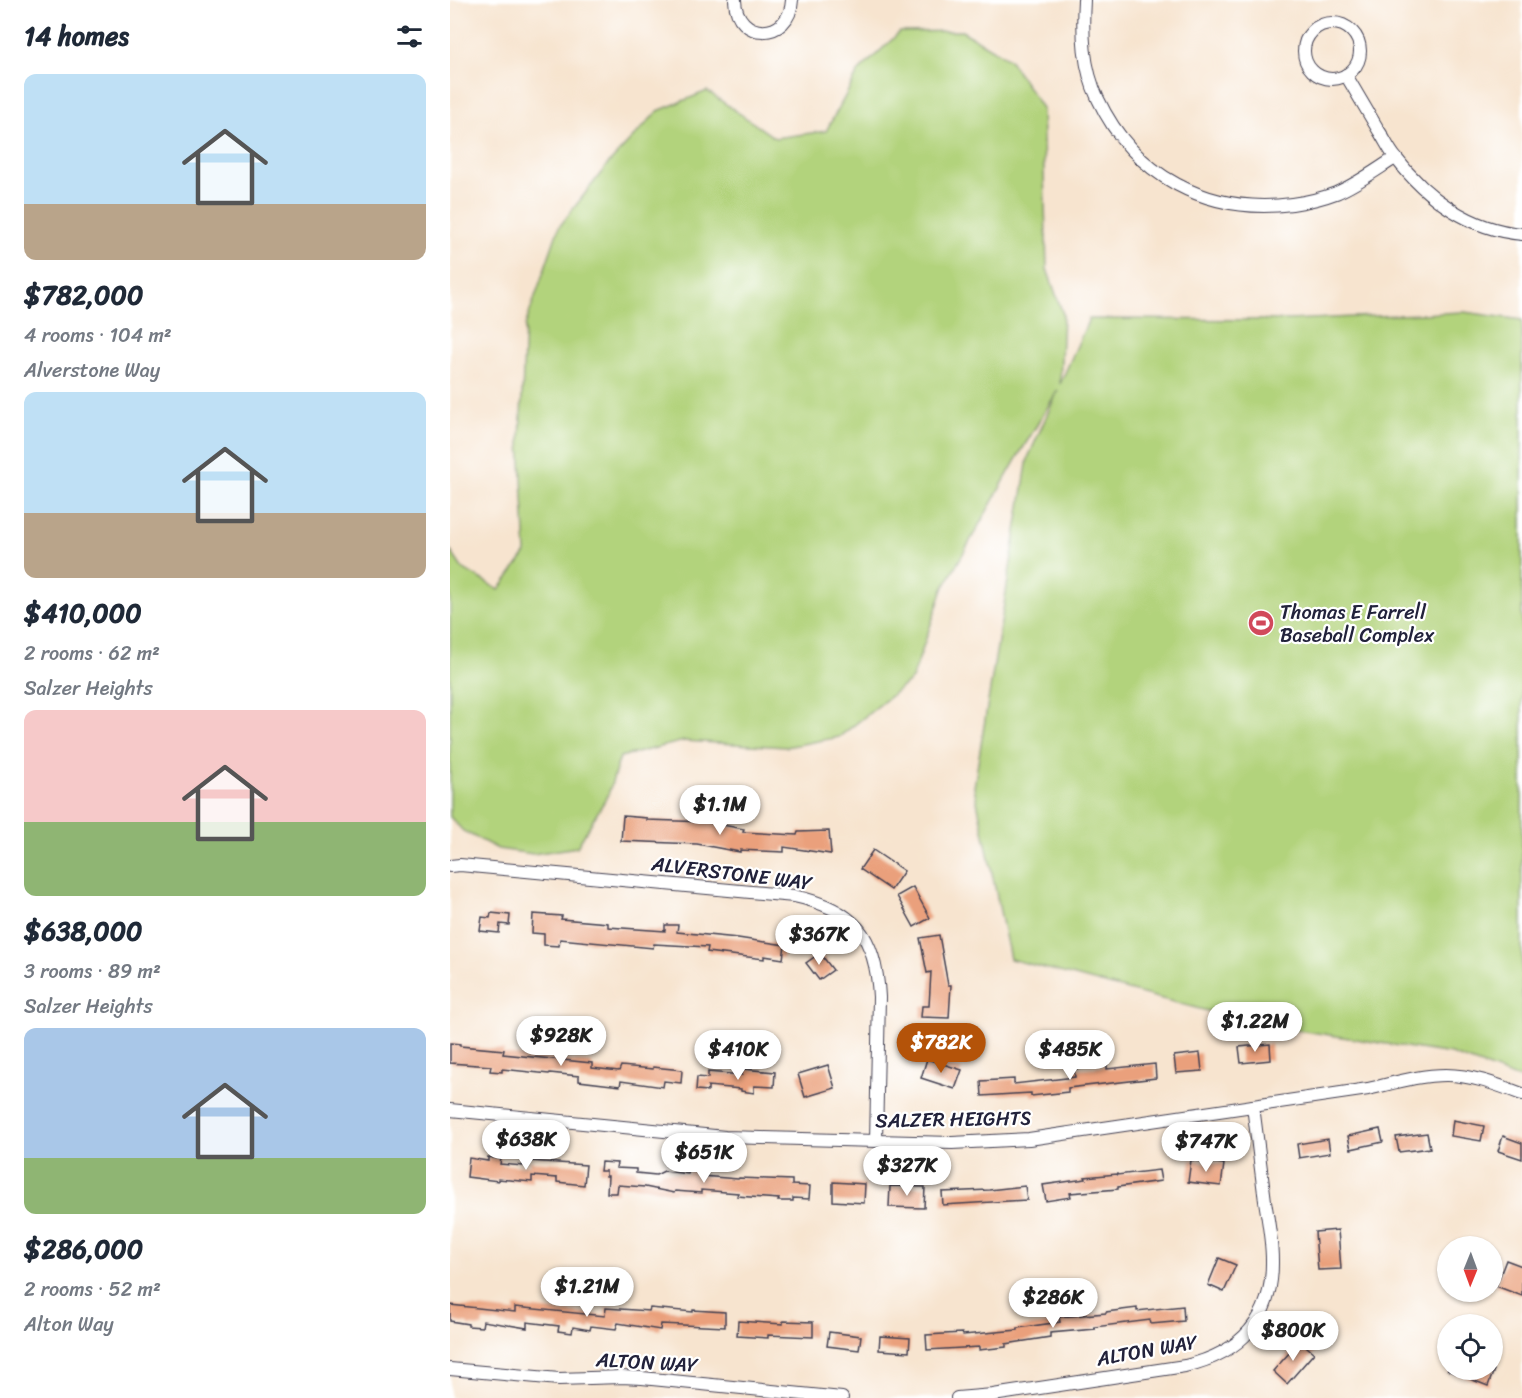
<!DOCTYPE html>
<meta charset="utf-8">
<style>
body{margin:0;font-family:Sriracha,sans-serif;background:#f6f6f7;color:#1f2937;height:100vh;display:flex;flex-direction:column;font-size:22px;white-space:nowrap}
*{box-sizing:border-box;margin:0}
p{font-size:20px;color:#747a83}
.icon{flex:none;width:33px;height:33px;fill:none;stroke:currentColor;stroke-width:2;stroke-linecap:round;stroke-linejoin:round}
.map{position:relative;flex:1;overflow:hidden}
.drawer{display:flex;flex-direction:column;background:#fff;width:450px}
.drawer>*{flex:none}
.needle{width:39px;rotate:181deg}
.buttons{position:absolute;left:987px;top:1236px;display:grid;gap:12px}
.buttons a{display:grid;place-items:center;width:66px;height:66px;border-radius:50%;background:#fff;box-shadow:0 2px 4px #0004;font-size:30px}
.price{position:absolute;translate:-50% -51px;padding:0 14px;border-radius:21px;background:#fff;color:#222;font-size:20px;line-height:39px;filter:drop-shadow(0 2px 3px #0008)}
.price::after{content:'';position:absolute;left:50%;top:36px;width:18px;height:14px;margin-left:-9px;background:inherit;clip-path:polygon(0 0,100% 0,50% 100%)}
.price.selected{background:#b45309;color:#fff}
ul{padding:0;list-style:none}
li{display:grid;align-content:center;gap:12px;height:318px;padding:0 24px}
li span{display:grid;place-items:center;height:186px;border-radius:12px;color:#555}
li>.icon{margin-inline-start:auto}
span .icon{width:108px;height:108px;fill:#fffc;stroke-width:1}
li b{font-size:26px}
h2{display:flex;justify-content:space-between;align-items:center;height:72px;padding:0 24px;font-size:26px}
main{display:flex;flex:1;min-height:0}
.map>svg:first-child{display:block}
.green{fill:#b2d37b;stroke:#6a7a5b;stroke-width:1.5}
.building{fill:#eaa07c}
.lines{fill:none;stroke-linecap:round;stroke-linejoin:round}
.minor-casing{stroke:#423f51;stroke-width:14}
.minor{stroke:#fff;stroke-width:12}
.labels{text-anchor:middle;stroke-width:4.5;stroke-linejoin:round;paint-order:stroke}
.poi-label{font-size:20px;fill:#22223b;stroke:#fff;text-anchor:start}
.street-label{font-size:20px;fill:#22223b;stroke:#fff}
</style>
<main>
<section class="drawer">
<h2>14 homes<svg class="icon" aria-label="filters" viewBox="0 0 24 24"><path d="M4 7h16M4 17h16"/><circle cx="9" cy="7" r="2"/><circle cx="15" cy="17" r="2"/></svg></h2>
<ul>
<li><span style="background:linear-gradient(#bfe0f5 70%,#b9a48a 0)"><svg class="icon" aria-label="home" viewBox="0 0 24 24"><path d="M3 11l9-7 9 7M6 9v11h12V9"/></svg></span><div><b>$782,000</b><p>4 rooms · 104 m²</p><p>Alverstone Way</p></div></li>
<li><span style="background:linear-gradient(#bfe0f5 65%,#b9a48a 0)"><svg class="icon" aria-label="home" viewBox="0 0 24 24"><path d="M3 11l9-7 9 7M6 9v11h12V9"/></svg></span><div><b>$410,000</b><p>2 rooms · 62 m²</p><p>Salzer Heights</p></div></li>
<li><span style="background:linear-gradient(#f6c9c9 60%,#8fb573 0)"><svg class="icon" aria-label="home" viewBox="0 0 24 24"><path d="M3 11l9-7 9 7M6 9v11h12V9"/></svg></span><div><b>$638,000</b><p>3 rooms · 89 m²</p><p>Salzer Heights</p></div></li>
<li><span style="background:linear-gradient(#a9c7e8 70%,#8fb573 0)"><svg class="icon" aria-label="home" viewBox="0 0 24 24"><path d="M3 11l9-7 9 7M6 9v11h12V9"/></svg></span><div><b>$286,000</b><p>2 rooms · 52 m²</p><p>Alton Way</p></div></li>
</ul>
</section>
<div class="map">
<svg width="1072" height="1398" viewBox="0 0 1072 1398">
<rect width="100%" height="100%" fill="#fff"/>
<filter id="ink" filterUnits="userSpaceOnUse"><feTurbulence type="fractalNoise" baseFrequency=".0167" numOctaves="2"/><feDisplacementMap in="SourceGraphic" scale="12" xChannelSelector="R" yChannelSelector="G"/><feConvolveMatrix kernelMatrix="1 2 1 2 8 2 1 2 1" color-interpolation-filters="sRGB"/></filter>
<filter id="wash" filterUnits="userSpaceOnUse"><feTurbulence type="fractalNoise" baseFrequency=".008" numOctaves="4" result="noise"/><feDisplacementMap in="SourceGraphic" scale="24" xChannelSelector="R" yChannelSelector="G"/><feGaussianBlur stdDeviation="1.35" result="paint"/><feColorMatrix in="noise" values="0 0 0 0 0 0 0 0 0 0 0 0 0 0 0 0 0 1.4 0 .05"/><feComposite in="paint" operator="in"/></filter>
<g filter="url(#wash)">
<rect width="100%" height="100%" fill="#f7e4cf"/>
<polygon class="green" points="512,31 559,59 592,108 597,269 613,314 610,384 639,319 839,320 1014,312 1072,320 1072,1080 1001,1054 803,1023 560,959 524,787 578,458 608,390 567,458 493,589 462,679 389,737 336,747 234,741 170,757 158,795 127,847 83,854 48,849 13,831 0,817 0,550 12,568 49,590 76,553 70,441 75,326 109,227 158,164 208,111 257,91 325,138 376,131 409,71 450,32"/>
<g id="blocks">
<g class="building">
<polygon points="173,816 197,818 197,820 257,822 294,829 293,832 347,835 348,832 379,831 381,854 334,847 334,852 290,850 290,852 247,844 171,841"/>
<polygon points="423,850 454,871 441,890 410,869"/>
<polygon points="463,887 480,918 464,927 447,896"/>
<polygon points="41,913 60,915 59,925 50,924 49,933 30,931 32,917 40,918"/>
<polygon points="83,914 112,916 111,919 158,923 158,927 215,931 215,925 228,925 227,932 288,938 335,945 333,959 314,956 314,959 257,952 258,947 204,944 203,948 110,939 109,946 94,945 94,934 82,933"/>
<polygon points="489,935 498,985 501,985 499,1018 471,1017 472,1006 479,1006 481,972 477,973 470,938"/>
<polygon points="370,953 383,970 369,980 356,963"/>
<polygon points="0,1043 10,1044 10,1046 54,1050 53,1054 142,1063 142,1068 169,1071 171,1066 203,1069 203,1067 232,1070 231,1083 214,1081 213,1087 171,1081 170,1086 129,1081 129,1076 100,1073 99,1074 52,1069 52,1072 40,1071 41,1066 0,1063"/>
<polygon points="820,1044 821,1060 791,1063 789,1047"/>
<polygon points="750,1053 752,1071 726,1073 724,1056"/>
<polygon points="477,1059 512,1070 505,1089 471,1078"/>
<polygon points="705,1064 706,1078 618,1088 618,1092 581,1096 581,1093 532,1096 531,1081 564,1079 564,1084 625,1077 624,1069 657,1066 657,1069"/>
<polygon points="378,1065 385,1088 355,1097 348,1074"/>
<polygon points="293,1069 325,1072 324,1087 304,1086 304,1093 291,1091 291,1089 258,1086 258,1091 246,1090 247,1077 258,1078 258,1072 292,1075"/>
<polygon points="1003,1120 1034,1126 1031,1141 1001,1136"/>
<polygon points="930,1129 933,1142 901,1149 898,1136"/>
<polygon points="977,1133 980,1148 949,1152 946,1137"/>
<polygon points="1053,1136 1072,1143 1072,1159 1048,1151"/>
<polygon points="878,1139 880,1153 849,1158 847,1144"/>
<polygon points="38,1157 51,1159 50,1164 73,1166 73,1164 79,1165 80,1161 136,1165 134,1185 107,1182 107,1178 82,1176 82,1182 48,1179 48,1181 17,1177 19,1158 38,1161"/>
<polygon points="741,1160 774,1164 771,1186 738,1182"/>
<polygon points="151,1162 167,1163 166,1168 186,1169 186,1173 206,1175 214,1171 238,1174 239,1170 252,1171 252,1176 288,1179 289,1178 342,1180 342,1185 360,1186 359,1199 343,1198 343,1201 328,1201 329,1199 287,1196 288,1193 251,1190 251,1193 225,1191 224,1193 195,1187 168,1185 167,1193 157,1193 158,1176 156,1176 156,1171 150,1171"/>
<polygon points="709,1170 711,1181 668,1187 668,1189 620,1193 621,1197 596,1201 593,1185 636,1179 635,1177 667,1174 667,1175"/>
<polygon points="383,1182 415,1184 414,1203 383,1201"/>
<polygon points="440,1186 475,1187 474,1208 439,1207"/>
<polygon points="575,1186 577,1200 493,1205 492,1192 539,1190"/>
<polygon points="888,1230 891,1269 868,1270 865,1232"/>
<polygon points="769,1258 786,1265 774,1292 758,1285"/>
<polygon points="1056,1260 1072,1266 1072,1296 1046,1286"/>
<polygon points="0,1305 65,1312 65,1307 155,1316 156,1308 199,1311 200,1308 243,1312 243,1310 275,1312 275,1327 211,1324 210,1330 168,1323 166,1329 141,1326 140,1330 123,1327 122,1333 108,1331 109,1326 77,1322 77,1328 33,1321 32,1327 18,1326 18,1324 0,1321"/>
<polygon points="733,1306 734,1321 701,1324 700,1320 644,1327 645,1329 600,1333 600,1337 556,1344 556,1347 529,1350 529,1347 477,1350 476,1335 512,1333 513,1335 568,1330 568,1328 610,1322 609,1317 656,1313 656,1312 687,1308 687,1311"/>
<polygon points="288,1321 333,1324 333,1321 363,1322 363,1337 318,1335 318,1338 287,1336"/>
<polygon points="379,1332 411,1336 409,1350 377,1346"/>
<polygon points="430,1336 460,1338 459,1352 429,1350"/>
<polygon points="850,1341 864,1353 837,1384 823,1371"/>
<polygon points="997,1370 1044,1370 1038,1386"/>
</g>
</g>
</g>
<g filter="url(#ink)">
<use href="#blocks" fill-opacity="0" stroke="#423f51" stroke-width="1.5"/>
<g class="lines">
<defs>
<g id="minor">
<path d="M285,0C286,41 340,42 342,0"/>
<path d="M634,0C632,33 633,68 648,99C684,176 758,215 842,204C856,202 873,198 886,193C907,184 926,170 945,158"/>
<circle cx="882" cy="51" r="28"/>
<path d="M896,75C907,94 918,112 929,131C935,140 939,150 946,158C976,198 1021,230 1072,234"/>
<path d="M0,866L10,865L344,896C404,909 426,935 429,997L426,1141"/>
<path d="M0,1110L275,1137L502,1143L579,1139L918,1089C944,1083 970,1075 996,1075C1022,1075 1048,1085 1072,1094"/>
<polyline points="0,1369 109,1379 171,1377 192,1378 392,1398"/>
<path d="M507,1398L543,1395L735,1366C791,1353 823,1319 822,1260C822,1240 818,1220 815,1201C811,1169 807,1137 803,1106"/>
</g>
</defs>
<use href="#minor" class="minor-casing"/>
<use href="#minor" class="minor"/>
</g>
</g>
<defs>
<symbol id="stadium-disc" viewBox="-11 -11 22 22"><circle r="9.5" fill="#d1495b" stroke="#fff"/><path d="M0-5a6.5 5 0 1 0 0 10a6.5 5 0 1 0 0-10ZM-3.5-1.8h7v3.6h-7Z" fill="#fff"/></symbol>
</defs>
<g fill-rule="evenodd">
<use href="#stadium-disc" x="796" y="608" width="30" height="30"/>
</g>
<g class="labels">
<g class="poi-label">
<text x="830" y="619">Thomas E Farrell<tspan x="830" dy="23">Baseball Complex</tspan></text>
</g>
<g class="street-label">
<text transform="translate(282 873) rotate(7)" y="7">ALVERSTONE WAY</text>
<text transform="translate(503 1119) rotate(-1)" y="7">SALZER HEIGHTS</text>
<text transform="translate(697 1350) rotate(-10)" y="7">ALTON WAY</text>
<text transform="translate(197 1362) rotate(3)" y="7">ALTON WAY</text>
</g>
</g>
</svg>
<div class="buttons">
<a><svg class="needle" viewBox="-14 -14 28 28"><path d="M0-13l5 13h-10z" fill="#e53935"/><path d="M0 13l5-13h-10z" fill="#747a83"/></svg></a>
<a><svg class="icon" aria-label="locate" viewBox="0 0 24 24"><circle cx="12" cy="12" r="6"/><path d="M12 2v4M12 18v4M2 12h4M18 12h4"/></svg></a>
</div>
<b class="price" style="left:270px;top:836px">$1.1M</b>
<b class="price" style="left:369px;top:966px">$367K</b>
<b class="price" style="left:805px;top:1053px">$1.22M</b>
<b class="price" style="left:111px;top:1067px">$928K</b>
<b class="price selected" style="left:491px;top:1074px">$782K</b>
<b class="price" style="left:288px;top:1081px">$410K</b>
<b class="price" style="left:620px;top:1081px">$485K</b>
<b class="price" style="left:76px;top:1171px">$638K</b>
<b class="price" style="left:756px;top:1173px">$747K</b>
<b class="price" style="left:254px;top:1184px">$651K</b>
<b class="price" style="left:457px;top:1197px">$327K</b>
<b class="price" style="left:137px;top:1318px">$1.21M</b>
<b class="price" style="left:603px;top:1329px">$286K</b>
<b class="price" style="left:843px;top:1362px">$800K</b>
</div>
</main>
